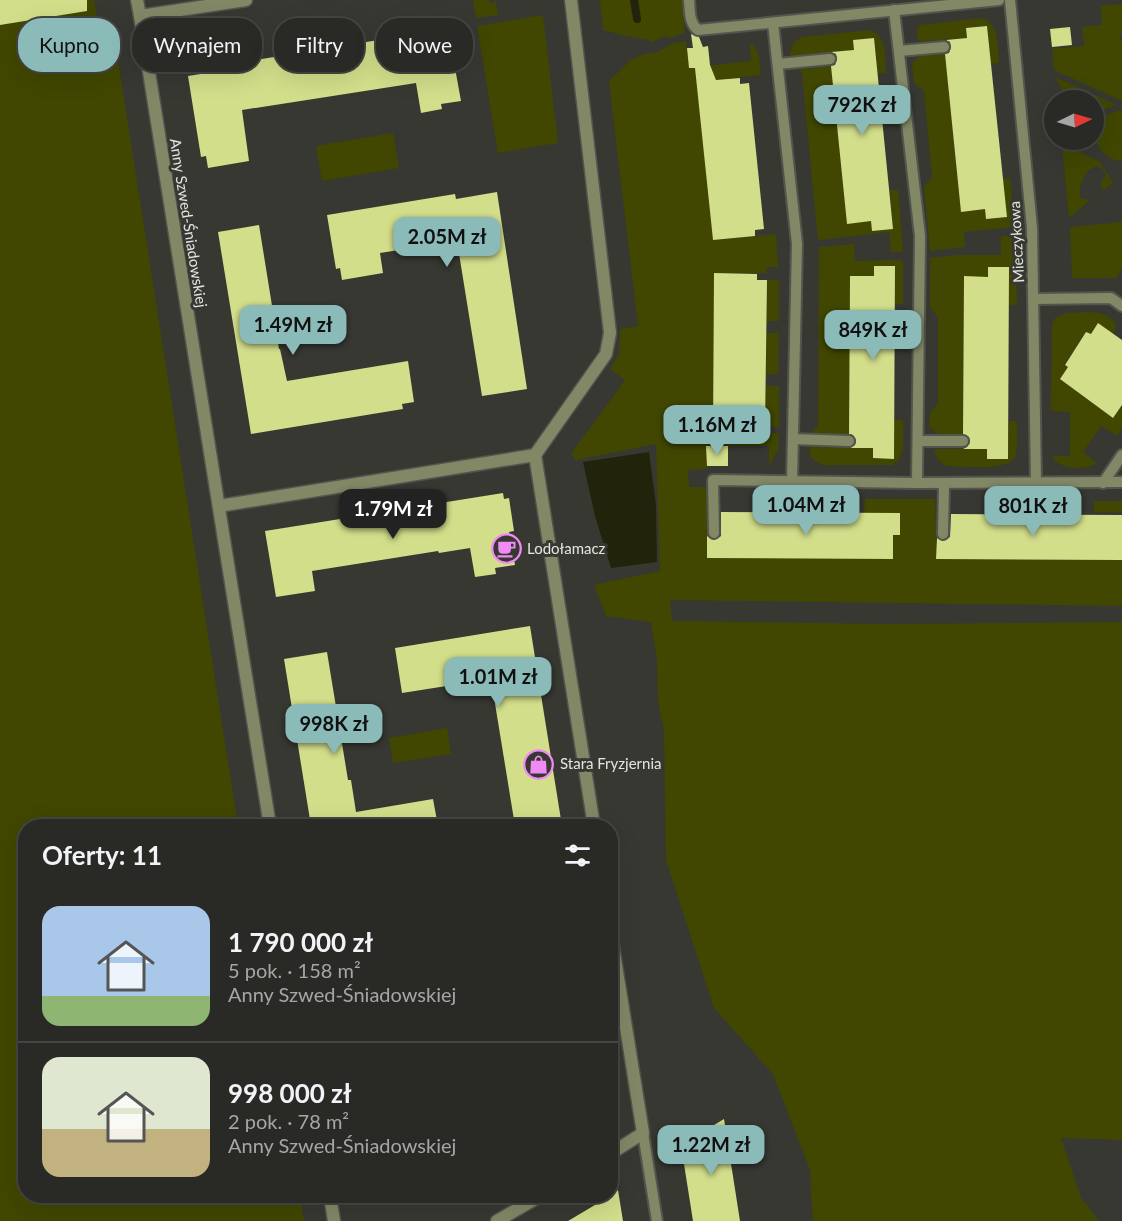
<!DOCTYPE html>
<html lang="pl">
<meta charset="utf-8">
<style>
body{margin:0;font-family:Lato,sans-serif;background:#353632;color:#f1f3f6;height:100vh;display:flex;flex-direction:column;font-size:22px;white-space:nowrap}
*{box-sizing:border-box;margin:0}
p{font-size:20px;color:#a5a7a7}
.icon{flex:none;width:33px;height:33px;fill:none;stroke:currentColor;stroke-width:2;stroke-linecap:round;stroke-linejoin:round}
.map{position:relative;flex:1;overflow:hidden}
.sheet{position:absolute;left:18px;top:819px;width:600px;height:384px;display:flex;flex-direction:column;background:#292a26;border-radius:24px;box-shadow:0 6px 24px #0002,0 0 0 2px #454643}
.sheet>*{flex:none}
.hud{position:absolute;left:18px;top:18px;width:600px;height:54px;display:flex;gap:12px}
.needle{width:39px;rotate:85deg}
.tools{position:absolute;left:1044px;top:90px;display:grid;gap:12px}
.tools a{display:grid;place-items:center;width:60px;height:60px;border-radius:50%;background:#292a26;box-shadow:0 6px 24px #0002,0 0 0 2px #454643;font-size:30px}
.price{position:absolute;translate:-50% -51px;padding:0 14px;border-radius:12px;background:#8bbbb9;color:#111;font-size:20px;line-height:39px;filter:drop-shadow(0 2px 3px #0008)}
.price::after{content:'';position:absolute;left:50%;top:36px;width:18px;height:14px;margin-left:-9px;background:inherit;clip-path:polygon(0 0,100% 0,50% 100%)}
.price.selected{background:#222;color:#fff}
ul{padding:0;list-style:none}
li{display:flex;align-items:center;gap:18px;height:150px;padding:0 24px}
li+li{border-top:2px solid #454643}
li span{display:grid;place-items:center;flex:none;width:168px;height:120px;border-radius:18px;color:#555}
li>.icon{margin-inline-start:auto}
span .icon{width:72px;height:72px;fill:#fffc;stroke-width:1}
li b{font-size:26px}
h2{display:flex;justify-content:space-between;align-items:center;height:72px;padding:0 24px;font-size:26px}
.tag{padding:0 21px;border-radius:24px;background:#292a26;box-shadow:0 6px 24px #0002,0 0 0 2px #454643;font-size:21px;line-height:54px}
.tag.selected{background:#8bbbb9;color:#111}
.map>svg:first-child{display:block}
.green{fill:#414700}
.water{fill:#21240a}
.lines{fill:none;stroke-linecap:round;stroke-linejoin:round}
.stream{stroke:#21240a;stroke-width:8}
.building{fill:#d2de8a}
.service-casing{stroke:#53544e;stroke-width:14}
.minor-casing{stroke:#53544e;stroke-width:15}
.service{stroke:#828866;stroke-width:10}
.minor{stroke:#828866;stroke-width:12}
.labels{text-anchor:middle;stroke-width:6;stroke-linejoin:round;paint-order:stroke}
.street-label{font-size:15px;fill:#e4e5e0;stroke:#373832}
.poi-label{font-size:15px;fill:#e4e5e0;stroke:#373832;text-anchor:start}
</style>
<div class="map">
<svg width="1122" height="1221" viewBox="0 0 1122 1221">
<rect width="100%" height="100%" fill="#373832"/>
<g class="green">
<polygon points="0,0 94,0 104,53 117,54 238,826 26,826 26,1196 300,1196 304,1221 0,1221"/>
<polygon points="473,0 489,0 490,3 496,2 498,15 476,18"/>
<path d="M600,0H682L685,32L671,38L666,36L652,42L644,38L643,40L641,38C636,39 611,32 603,30Z"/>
<polygon points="1122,4 1122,33 1119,39 1122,40 1122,101 1054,70 1052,49 1084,46 1082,27 1102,25 1101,6"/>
<polygon points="543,15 558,143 498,153 477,26"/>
<path d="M982,18C1000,23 997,47 999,63L991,64L987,26L966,28L967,38L919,41L917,33L919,25Z"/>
<path d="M870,30C887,36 885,57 886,73H877L874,38L853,40L854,50L790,56L793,43L802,37Z"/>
<path d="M686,41L689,68L751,61L750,43C761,51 760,63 761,75L697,82L713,240L776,234L778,267H767L766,273L715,274L713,432H710V434L779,433L778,450L771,463L769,464V446H707V469L688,470L689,487H707V558L900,535V514L864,513L865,499H935L937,559L1122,560V606L670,600L672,621L886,624L1122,622V1140L1061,1138L1081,1198L1099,1221H813L810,1170L773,1074L714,1008L666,860L664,730L658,701L657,659L651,622L606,616L594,585L660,571L656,444L576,460L571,454L625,380L610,369L619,354L620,329L638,326L609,81L632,59L645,54L658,52L671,44Z"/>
<polygon points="945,53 946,65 950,65 948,84 951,117 956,117 953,135 961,211 985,209 986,219 1007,217 1003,179 1010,178 1014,225 1013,227 964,232 965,247 930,251 924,187 932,177 924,91 914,83 912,63 920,56"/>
<polygon points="831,66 847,223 871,221 872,231 893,229 890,190 898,190 903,251 901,252 891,252 889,232 818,240 802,73 798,70"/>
<polygon points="1055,77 1115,104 1116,105 1105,109 1094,121 1094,100 1068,100"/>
<path d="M1122,110V161C1088,158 1088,114 1122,110Z"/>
<polygon points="393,133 399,168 322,181 316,146"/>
<path d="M1062,144L1099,161L1113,183L1102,191L1101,182L1106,176L1103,169H1100L1098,165C1084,171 1079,183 1080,198L1090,200L1069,218Z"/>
<polygon points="1122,222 1122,267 1117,278 1072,278 1070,227"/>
<polygon points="1013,235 1015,236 1017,305 1009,305 1009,267 988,267 988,277 964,277 963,434 938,434 929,427 930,412 938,404 938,317 930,308 930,258 958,255 1001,255 1001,236"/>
<polygon points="854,244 855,261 900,260 903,262 903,304 895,304 895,266 874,276 850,276 849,353 854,353 854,371 849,371 849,435 810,434 818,426 819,247"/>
<polygon points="767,280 779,280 779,321 766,321"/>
<path d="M1067,313C1084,313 1105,308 1116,324L1114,334L1098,324L1091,334L1086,332L1064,365L1068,367L1060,378L1113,418L1122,405V428L1117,436L1101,426L1083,452L1097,463C1086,470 1061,470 1053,458L1052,456H1070V412L1051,411L1052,324L1055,318Z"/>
<polygon points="766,333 779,333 778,374 766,374"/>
<polygon points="766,386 779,386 779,427 765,427"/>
<polygon points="894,420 903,420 903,449 899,460 892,465 822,465 811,458 809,447 873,448 873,458 894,459"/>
<path d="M1009,421H1017C1017,431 1018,444 1016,454C1011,473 962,466 946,466L938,460L934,451L937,449H987V459H1008Z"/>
<polygon points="761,498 801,498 801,513 761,512"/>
<polygon points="813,498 853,499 853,513 812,513"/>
<polygon points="990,500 1030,500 1030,515 990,514"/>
<polygon points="1043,500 1082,501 1082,515 1042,514"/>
<rect x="1094" y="501" width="28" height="11"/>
<polygon points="447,728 451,754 393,763 389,738"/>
</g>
<polygon class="water" points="649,452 656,505 657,562 611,568 595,516 583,462"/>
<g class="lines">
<polyline class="stream" points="634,0 637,19"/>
</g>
<g class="building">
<polygon points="0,0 87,0 87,11 0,25"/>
<polygon points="987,26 1007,217 986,219 985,209 961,212 945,54 949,53 951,47 950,42 946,40 967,38 966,28"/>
<polygon points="1070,27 1072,45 1052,47 1050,29"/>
<polygon points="440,30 442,35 456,33 461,67 455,68 461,101 441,104 442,109 421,113 416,83 242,110 249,161 208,168 206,156 201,157 188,76 213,72 212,67"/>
<polygon points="691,34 699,37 703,47 708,46 710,65 716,80 740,78 740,84 749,83 764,229 755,230 755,236 713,240 695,68 689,68 687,48 693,48"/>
<polygon points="874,38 893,229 872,231 871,221 847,224 831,66 835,65 837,59 836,54 831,52 854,50 853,40"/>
<polygon points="497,192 527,389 482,396 457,241 380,253 383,273 342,280 340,268 336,269 327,215 455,194 456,199"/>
<polygon points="259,225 279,349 280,349 287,381 408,361 414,402 402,404 403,409 251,434 218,232"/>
<polygon points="874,266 895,266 894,459 873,458 873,448 850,448 855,445 856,441 853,435 849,434 850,276 874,276"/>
<polygon points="988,267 1009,267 1008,459 987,459 987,449 963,449 967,447 970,442 969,437 963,434 964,276 988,277"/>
<polygon points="714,273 757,274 757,280 767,280 765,427 757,427 756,433 713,432"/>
<polygon points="1098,323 1122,340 1122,405 1113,418 1060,379 1068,367 1065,365 1086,332 1091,334"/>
<polygon points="706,446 728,446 728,466 707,466"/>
<polygon points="503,493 504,499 509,498 514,531 509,532 515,565 495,568 496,574 475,577 470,548 439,553 438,551 312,571 315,591 276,597 265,531"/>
<polygon points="721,512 900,513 900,535 893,535 893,559 707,558 707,536 714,540 721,536"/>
<polygon points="951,514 1122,515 1122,560 936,559 937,538 943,541 950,537"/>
<polygon points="530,626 562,826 515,826 491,679 402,693 395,648"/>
<polygon points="327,652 348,780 351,780 356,812 433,799 438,826 311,826 284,659"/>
<polygon points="724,1119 740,1221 693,1221 681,1145"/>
<polygon points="618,1190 623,1221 568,1221 610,1196"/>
</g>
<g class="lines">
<defs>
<g id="service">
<path d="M689,0C690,11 689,23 698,30L999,0"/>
<polyline points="1010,0 1032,228 1036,482"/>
<polyline points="894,10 920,236 917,483"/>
<polyline points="773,23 797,244 792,482"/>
<polyline points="899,51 944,47"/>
<polyline points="778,64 830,59"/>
<polyline points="1035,299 1111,298 1122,306"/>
<polyline points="793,439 849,441"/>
<polyline points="918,441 963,441"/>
<polyline points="1103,483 1122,455"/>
<polyline points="714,533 713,480 917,483 1122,482"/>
<polyline points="943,534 944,483"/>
<polyline points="643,1133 657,1221"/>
</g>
<g id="minor">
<polyline points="137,0 140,16 246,0"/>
<polyline points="140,16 270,826"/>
<polyline points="535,455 594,826"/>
<polyline points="219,506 535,455 606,354 610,333 571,0"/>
<polyline points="610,928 643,1133 610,1154"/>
<polyline points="330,1196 334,1221"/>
<polyline points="497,1221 540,1196"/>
</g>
</defs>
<use href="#service" class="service-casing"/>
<use href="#minor" class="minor-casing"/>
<use href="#service" class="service"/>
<use href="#minor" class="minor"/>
</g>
<defs>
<symbol id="cafe-ring" viewBox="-11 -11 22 22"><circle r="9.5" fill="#373832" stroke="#f08bf6" stroke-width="1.5"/><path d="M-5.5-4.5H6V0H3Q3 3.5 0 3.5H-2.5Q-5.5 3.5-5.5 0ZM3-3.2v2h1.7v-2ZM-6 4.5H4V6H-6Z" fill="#f08bf6"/></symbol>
<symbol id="shop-ring" viewBox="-11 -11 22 22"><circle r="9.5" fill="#373832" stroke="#f08bf6" stroke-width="1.5"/><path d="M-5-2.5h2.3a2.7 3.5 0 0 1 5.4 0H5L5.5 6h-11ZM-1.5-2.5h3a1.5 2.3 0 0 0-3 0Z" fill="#f08bf6"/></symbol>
</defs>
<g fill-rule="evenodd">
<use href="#cafe-ring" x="490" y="532" width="33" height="33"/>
<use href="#shop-ring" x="522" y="748" width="33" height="33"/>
</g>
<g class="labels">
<g class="street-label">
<text transform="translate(188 223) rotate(81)" y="5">Anny Szwed-Śniadowskiej</text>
<text transform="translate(1017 242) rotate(-93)" y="5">Mieczykowa</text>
</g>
<g class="poi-label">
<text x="527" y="554">Lodołamacz</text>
<text x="560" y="769">Stara Fryzjernia</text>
</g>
</g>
</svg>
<div class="tools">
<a><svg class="needle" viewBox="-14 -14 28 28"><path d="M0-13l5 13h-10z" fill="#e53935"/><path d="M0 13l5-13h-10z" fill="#a5a7a7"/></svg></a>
</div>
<b class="price" style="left:862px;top:136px">792K zł</b>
<b class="price" style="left:447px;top:268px">2.05M zł</b>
<b class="price" style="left:293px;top:356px">1.49M zł</b>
<b class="price" style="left:873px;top:361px">849K zł</b>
<b class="price" style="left:717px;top:456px">1.16M zł</b>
<b class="price" style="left:806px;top:536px">1.04M zł</b>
<b class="price" style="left:1033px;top:537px">801K zł</b>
<b class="price selected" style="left:393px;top:540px">1.79M zł</b>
<b class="price" style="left:498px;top:708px">1.01M zł</b>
<b class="price" style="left:334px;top:755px">998K zł</b>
<b class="price" style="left:711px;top:1176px">1.22M zł</b>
<div class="hud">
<a class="tag selected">Kupno</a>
<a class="tag">Wynajem</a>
<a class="tag">Filtry</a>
<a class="tag">Nowe</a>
</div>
<section class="sheet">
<h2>Oferty: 11<svg class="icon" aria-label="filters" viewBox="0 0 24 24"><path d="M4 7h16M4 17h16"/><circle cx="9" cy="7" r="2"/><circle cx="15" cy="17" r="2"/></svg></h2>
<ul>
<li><span style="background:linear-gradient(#a9c7e8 75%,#8fb573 0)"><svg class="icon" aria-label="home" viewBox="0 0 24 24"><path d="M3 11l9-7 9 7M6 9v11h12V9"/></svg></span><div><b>1 790 000 zł</b><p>5 pok. · 158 m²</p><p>Anny Szwed-Śniadowskiej</p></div></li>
<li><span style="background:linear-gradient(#dfe7d0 60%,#c2b280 0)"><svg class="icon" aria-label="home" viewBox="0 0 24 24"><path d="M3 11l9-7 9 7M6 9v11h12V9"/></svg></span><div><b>998 000 zł</b><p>2 pok. · 78 m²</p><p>Anny Szwed-Śniadowskiej</p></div></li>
</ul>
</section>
</div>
